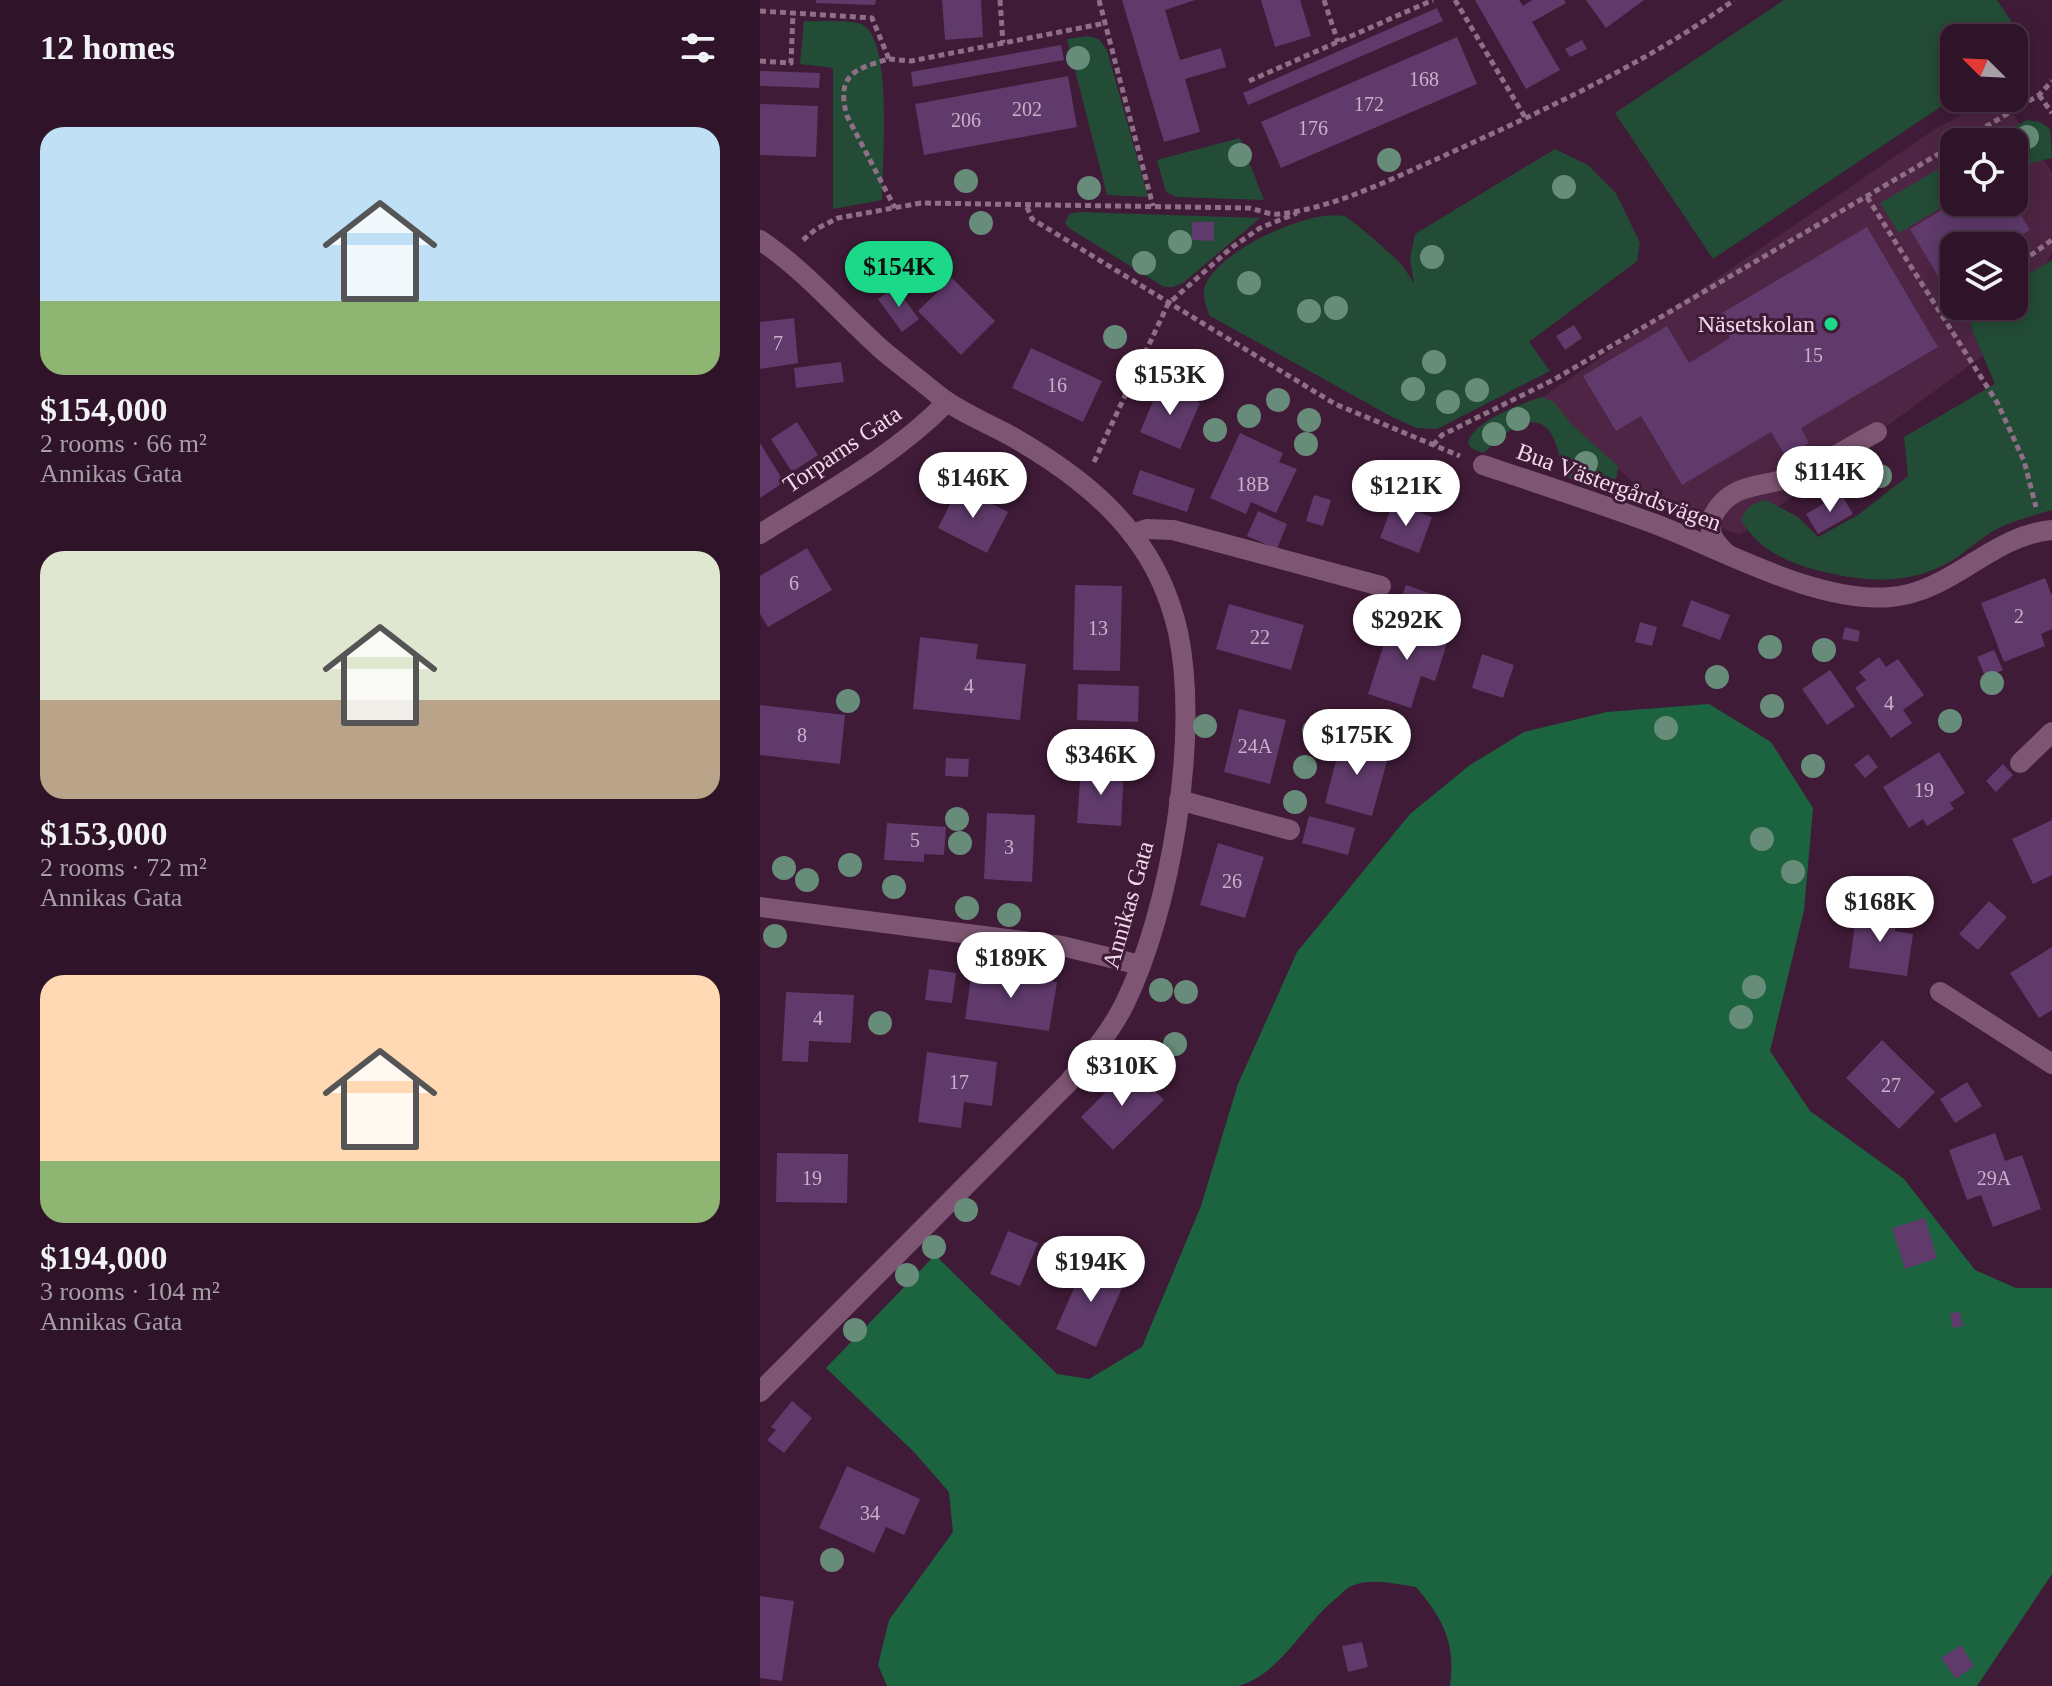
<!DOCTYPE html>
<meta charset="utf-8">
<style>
body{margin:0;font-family:"Times New Roman",serif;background:#371d31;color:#f1f3f6;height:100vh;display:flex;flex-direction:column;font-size:30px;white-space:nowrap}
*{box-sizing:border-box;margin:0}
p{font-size:26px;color:#a79ea8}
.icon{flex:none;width:44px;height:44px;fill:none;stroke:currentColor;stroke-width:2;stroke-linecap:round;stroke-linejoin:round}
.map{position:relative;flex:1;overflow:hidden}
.sheet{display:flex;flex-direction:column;background:#2f1429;width:760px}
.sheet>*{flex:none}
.needle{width:52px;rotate:294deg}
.tools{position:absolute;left:1180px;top:24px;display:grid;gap:16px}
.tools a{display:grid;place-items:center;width:88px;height:88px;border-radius:16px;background:#2f1429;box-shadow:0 4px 20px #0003,0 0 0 2px #4a3346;font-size:40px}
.price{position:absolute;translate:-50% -68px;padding:0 18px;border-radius:28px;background:#fff;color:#222;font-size:26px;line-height:52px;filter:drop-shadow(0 2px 4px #0008)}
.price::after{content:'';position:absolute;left:50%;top:48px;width:24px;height:18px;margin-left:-12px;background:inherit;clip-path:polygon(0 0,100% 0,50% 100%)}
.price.on{background:#1bd988;color:#111}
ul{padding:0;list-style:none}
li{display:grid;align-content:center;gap:16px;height:424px;padding:0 40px}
li span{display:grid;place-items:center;height:248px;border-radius:24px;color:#555}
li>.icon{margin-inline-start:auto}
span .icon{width:144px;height:144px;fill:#fffc;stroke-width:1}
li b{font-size:34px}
h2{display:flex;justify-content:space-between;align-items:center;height:96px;padding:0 40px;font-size:34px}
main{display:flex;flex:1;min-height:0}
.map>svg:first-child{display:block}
.built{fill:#4e2544;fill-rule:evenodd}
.green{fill:#224c35}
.forest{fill:#1c6440}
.building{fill:#5f3a6b}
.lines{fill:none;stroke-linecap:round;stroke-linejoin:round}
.path{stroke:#8f6f87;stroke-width:5;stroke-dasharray:6 4;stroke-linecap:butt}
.service{stroke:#7e5673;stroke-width:20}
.minor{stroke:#7e5673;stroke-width:20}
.tree{fill:#678c7a}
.poi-dot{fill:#1bd988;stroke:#3f1b37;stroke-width:3}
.labels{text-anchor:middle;stroke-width:6;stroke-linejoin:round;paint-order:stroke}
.number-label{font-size:20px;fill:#ccb0ca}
.poi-label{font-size:24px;fill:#f1d8e9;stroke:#3f1b37;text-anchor:end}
.street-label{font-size:24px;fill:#f1d8e9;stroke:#3f1b37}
</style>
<main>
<section class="sheet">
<h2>12 homes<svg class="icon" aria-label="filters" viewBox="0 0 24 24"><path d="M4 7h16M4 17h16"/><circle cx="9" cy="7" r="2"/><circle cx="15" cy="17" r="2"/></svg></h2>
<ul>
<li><span style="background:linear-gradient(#bfe0f5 70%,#8fb573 0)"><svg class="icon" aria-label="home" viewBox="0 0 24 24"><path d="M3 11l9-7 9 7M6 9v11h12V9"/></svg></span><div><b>$154,000</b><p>2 rooms · 66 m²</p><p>Annikas Gata</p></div></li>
<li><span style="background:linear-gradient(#dfe7d0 60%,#b9a48a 0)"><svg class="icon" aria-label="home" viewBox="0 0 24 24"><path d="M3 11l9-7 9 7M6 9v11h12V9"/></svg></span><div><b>$153,000</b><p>2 rooms · 72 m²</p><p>Annikas Gata</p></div></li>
<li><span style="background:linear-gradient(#ffd9b3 75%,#8fb573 0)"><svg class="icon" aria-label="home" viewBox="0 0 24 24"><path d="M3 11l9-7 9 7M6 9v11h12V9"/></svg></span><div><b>$194,000</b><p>3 rooms · 104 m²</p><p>Annikas Gata</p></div></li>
</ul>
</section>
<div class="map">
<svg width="1292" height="1686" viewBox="0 0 1292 1686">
<rect width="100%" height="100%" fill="#3f1b37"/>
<path class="built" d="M1234,98H1243L1292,173V252L1241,342L980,535L899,504L777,401L1175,129ZM1194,142H1254V202H1194ZM1194,246H1254V306H1194Z"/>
<g class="green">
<polygon points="1024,0 1237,0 1269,48 1254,58 1254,38 1194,38 1194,98 953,259 855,113"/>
<path d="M44,21C61,22 85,19 101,24C134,36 122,170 122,200L73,209V68L40,64Z"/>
<polygon points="327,36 339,39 347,50 388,197 347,195 307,39"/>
<polygon points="1267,120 1280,122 1290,129 1292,158 1254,167 1254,142 1225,142"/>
<polygon points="480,138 504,200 416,197 406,192 397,160"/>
<path d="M795,149L828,165L856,193L880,243L877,261L769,342L790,371L677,429L657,428L634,418L450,316C446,308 442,295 445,286C458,251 548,209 584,216C588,216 636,258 640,263C646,269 649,277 654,283L650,259L655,234Z"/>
<polygon points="1194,160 1194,200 1139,233 1120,203"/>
<polygon points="319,212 500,218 424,282 413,287 404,287 309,228 305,223 309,214"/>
<path d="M1292,260V510C1275,515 1255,520 1239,528C1219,538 1203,556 1182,566C1139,586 1100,581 1056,570C1025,562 997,548 981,520C986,507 993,503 1006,500L1038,517L1058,537L1098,515L1148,476L1144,437L1235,384L1212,330L1211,321L1219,306H1254V282Z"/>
<path d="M781,397L794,402L812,425L858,466L857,476L848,489C837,491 814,486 807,475C796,458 797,408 758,426C744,432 734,445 723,453L711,448L708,443C713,421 761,404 781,397Z"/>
</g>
<path class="forest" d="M949,704L1011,742L1053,808L1044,910L1010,1051L1050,1111L1144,1179L1215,1270L1256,1288H1292V1574L1217,1686H690C696,1643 683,1619 656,1587C637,1584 612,1578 594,1585C589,1586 583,1592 579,1596C544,1622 522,1674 478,1686H127L118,1665L129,1620L193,1532L189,1492L154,1452L66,1368L175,1255L297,1374L329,1379L382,1347L441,1206L478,1084L537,952L650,814L710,765L764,732L847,712Z"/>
<g class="building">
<polygon points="56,0 116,0 115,5 56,3"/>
<polygon points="182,0 221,0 223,37 185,40"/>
<polygon points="362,0 435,0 405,10 420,60 461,48 466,67 425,79 440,132 404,142"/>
<polygon points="501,0 540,0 551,36 515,47"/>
<polygon points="715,0 759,0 763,6 772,0 804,0 806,3 772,22 800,70 766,89"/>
<polygon points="826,0 884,0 846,28"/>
<polygon points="677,8 683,21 488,105 483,93"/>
<polygon points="697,37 717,84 521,168 501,122"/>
<polygon points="822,40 827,49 810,57 805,49"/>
<polygon points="301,45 304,60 153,87 151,72"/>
<polygon points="0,71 60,73 59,88 0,86"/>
<polygon points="308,76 317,127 164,155 155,104"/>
<polygon points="0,104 58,106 56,157 0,155"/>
<polygon points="1195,202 1253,202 1270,230 1243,246 1194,246 1194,276 1182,283 1150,229"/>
<polygon points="432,222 454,222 454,241 432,240"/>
<polygon points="1107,227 1178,347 1041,428 1049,443 1026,457 1011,432 922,485 881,416 856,431 823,376 907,326 929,363 970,338 957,316"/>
<polygon points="192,278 235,321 201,355 158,311"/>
<polygon points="135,287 159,319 142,332 118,299"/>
<polygon points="34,318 38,363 0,369 0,322"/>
<polygon points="814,325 822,338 805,350 796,336"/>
<polygon points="271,348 342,381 323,422 252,388"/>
<polygon points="81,362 84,382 36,388 34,368"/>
<polygon points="400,385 440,403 420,449 380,432"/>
<polygon points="37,422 58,455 32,472 11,439"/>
<polygon points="480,433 523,453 519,462 537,469 516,513 491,502 486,514 450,498"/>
<polygon points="0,443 24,482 0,498"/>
<polygon points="380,470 435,489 427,512 372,494"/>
<polygon points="199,487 248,512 227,553 178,528"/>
<polygon points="1081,494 1093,514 1058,534 1046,514"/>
<polygon points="554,495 571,500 563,526 546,521"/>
<polygon points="633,503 672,517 659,553 620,538"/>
<polygon points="498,511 527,524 517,549 487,536"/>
<polygon points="47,548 72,590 8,627 0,614 0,576"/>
<polygon points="1285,578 1292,596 1292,629 1281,634 1285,646 1244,662 1221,603"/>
<polygon points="315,585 362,586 360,671 313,670"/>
<polygon points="646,585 686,599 678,624 637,610"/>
<polygon points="931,600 970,615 960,640 922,626"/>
<polygon points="469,604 544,625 531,670 456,649"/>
<polygon points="632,619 689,637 675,681 661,676 651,708 608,694"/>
<polygon points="880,622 897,627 892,646 875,642"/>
<polygon points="1085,627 1100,631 1098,642 1082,639"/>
<polygon points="160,637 218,644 216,659 266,664 260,720 153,709"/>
<polygon points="1234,650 1243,670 1226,678 1217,657"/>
<polygon points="722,654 754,665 743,698 712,688"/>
<polygon points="1119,657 1126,667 1138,659 1164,695 1143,710 1152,723 1131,738 1095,688 1106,680 1099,672"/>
<polygon points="1070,670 1095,706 1067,725 1042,689"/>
<polygon points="318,684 379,686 378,722 317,720"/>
<polygon points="0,705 85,715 80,764 0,755"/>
<polygon points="479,709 526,720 510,784 464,772"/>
<polygon points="582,738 630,750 612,816 565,803"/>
<polygon points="1179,752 1205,793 1190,803 1194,809 1167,826 1163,819 1149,828 1123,787"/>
<polygon points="1108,754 1118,767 1105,778 1094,765"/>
<polygon points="186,758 209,759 208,777 185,776"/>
<polygon points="1243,764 1253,775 1236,792 1226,781"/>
<polygon points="321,768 364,770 361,826 317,823"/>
<polygon points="227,813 275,815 272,882 224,879"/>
<polygon points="549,816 595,828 588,855 542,843"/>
<polygon points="1292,820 1292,875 1273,884 1252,839"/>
<polygon points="127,823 186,827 184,855 164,854 164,862 124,860"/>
<polygon points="458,843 504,857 485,918 440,905"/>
<polygon points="1229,901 1247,917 1218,950 1199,934"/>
<polygon points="1097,908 1138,913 1135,931 1153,934 1147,976 1089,968"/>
<polygon points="1292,947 1292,1010 1279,1018 1250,973"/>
<polygon points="169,969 196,973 192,1003 165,1000"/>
<polygon points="212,970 297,982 289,1031 205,1019"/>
<polygon points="26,992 94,995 91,1043 49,1041 48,1062 22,1061"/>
<polygon points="1122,1040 1175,1092 1139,1129 1086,1078"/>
<polygon points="167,1052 237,1062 232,1106 204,1102 201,1128 158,1122"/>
<polygon points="371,1067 404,1100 353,1150 321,1117"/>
<polygon points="1207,1082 1222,1106 1195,1123 1180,1099"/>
<polygon points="1235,1133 1245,1161 1262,1155 1281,1209 1233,1227 1221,1195 1207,1200 1189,1150"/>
<polygon points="17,1153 88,1154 87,1203 16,1202"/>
<polygon points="1165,1218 1177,1258 1145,1269 1132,1228"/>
<polygon points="248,1231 278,1243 260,1286 230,1274"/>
<polygon points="326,1261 366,1279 336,1347 296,1329"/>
<polygon points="1200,1312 1203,1326 1193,1328 1190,1313"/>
<polygon points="32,1401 52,1418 24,1453 7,1440 16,1430 11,1427"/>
<polygon points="87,1466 160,1499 144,1535 126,1527 114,1553 59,1528"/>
<polygon points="0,1596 34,1601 22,1681 0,1678"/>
<polygon points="602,1642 608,1667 588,1672 582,1646"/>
<polygon points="1201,1645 1214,1666 1196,1679 1181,1658"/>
</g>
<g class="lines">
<g class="path">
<polyline points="240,0 243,43"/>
<polyline points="339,0 393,206"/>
<polyline points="564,0 578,42"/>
<polyline points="695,0 766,119"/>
<path d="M0,11L112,18L129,59C93,69 76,76 87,116L135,208"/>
<polyline points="129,59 151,61 346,23"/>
<polyline points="0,61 31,63 33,13"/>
<polyline points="489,81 673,0"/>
<polyline points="1279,95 1292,113"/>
<polyline points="1200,142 1279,95 1292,81"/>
<polyline points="1107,197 1238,404 1264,461 1276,507"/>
<polyline points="267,207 272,219 575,404 700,456"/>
<path d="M43,240L56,229L78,218L161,203L489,208C499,210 509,215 519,214C574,208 629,180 679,158C780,112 884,65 974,0"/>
<polyline points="1254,267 1292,240"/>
<polyline points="1181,313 1194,305"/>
<polyline points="673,445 682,435 795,379 1194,145"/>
<polyline points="334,462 408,304 471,248 500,228 537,213"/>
</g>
<g class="service">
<polyline points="372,534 387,529 413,530 621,586"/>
<path d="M966,553C955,542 946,532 953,516C971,479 1008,489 1040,474C1066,462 1091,446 1117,432"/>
<polyline points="1260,763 1292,732"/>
<polyline points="419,800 530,830"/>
<polyline points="1180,992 1292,1064"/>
</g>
<g class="minor">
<path d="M0,240C46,271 80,312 121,349C140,365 159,379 178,395C199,412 227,423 251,436C296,462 341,493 373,535C395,563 410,597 418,632C440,736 411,910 364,1005C350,1033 328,1058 308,1083L0,1392"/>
<path d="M723,465C780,484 838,503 895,524C964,550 1057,604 1131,597C1192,592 1232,535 1292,530"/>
<path d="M0,534C65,493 133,457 187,402"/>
<polyline points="0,907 302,946 380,965"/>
</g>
</g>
<g class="tree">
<circle cx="318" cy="58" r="12"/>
<circle cx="1267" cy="137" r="12"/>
<circle cx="480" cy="155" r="12"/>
<circle cx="629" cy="160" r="12"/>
<circle cx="206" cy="181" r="12"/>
<circle cx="804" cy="187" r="12"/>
<circle cx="329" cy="188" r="12"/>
<circle cx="221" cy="223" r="12"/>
<circle cx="420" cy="242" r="12"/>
<circle cx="672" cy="257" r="12"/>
<circle cx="384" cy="263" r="12"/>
<circle cx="489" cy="283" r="12"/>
<circle cx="576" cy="308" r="12"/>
<circle cx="549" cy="311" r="12"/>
<circle cx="355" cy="337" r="12"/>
<circle cx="674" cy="362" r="12"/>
<circle cx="653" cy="389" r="12"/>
<circle cx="717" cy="390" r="12"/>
<circle cx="518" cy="400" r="12"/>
<circle cx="688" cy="402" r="12"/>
<circle cx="489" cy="416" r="12"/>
<circle cx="758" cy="419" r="12"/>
<circle cx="549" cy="420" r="12"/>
<circle cx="455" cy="430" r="12"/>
<circle cx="734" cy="434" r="12"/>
<circle cx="546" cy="444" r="12"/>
<circle cx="826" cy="463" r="12"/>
<circle cx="1120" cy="476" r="12"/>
<circle cx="1010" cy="647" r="12"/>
<circle cx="1064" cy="650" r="12"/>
<circle cx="957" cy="677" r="12"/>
<circle cx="1232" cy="683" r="12"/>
<circle cx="88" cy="701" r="12"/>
<circle cx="1012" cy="706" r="12"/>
<circle cx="1190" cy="721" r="12"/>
<circle cx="445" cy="726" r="12"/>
<circle cx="906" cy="728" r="12"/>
<circle cx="554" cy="731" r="12"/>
<circle cx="605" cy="732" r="12"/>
<circle cx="1053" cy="766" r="12"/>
<circle cx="545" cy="767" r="12"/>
<circle cx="535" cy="802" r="12"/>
<circle cx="197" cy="819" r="12"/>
<circle cx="1002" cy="839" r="12"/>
<circle cx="200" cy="843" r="12"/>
<circle cx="90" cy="865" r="12"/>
<circle cx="24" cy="868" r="12"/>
<circle cx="1033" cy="872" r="12"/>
<circle cx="47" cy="880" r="12"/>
<circle cx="134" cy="887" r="12"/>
<circle cx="207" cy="908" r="12"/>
<circle cx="249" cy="915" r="12"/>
<circle cx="15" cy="936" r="12"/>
<circle cx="994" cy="987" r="12"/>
<circle cx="401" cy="990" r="12"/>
<circle cx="426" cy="992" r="12"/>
<circle cx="981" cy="1017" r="12"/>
<circle cx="120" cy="1023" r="12"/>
<circle cx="415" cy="1044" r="12"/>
<circle cx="206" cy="1210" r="12"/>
<circle cx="174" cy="1247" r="12"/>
<circle cx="147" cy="1275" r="12"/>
<circle cx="95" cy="1330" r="12"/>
<circle cx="72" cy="1560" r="12"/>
</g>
<circle class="poi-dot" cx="1071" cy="324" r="8"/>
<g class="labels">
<g class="number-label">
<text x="664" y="86">168</text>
<text x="609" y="111">172</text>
<text x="267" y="116">202</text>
<text x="206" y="127">206</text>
<text x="553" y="135">176</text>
<text x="18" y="350">7</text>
<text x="1053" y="362">15</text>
<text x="297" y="392">16</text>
<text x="493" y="491">18B</text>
<text x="34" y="590">6</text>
<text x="1259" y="623">2</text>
<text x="338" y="635">13</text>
<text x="500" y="644">22</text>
<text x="209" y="693">4</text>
<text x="1129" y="710">4</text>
<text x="42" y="742">8</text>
<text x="495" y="753">24A</text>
<text x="1164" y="797">19</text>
<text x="155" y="847">5</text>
<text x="249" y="854">3</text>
<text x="472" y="888">26</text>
<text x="58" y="1025">4</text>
<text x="199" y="1089">17</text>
<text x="1131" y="1092">27</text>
<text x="52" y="1185">19</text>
<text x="1234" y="1185">29A</text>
<text x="110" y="1520">34</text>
</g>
<g class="poi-label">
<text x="1055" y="332">Näsetskolan</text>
</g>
<g class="street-label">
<text transform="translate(82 449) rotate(-34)" y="8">Torparns Gata</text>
<text transform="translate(859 487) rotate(20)" y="8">Bua Västergårdsvägen</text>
<text transform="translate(368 905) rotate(-74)" y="8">Annikas Gata</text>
</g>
</g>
</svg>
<div class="tools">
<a><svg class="needle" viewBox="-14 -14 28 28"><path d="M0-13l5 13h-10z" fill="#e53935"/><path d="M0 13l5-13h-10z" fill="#a79ea8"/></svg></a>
<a><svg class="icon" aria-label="locate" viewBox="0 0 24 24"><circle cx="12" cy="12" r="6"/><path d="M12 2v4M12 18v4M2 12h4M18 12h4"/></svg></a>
<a><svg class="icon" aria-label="layers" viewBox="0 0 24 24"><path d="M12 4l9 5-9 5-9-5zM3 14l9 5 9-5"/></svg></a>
</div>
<b class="price on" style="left:139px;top:309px">$154K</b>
<b class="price" style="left:410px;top:417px">$153K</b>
<b class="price" style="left:1070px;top:514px">$114K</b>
<b class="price" style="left:213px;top:520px">$146K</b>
<b class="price" style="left:646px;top:528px">$121K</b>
<b class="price" style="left:647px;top:662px">$292K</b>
<b class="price" style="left:597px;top:777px">$175K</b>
<b class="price" style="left:341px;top:797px">$346K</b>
<b class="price" style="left:1120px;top:944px">$168K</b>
<b class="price" style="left:251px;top:1000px">$189K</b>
<b class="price" style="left:362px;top:1108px">$310K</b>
<b class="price" style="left:331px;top:1304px">$194K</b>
</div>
</main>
